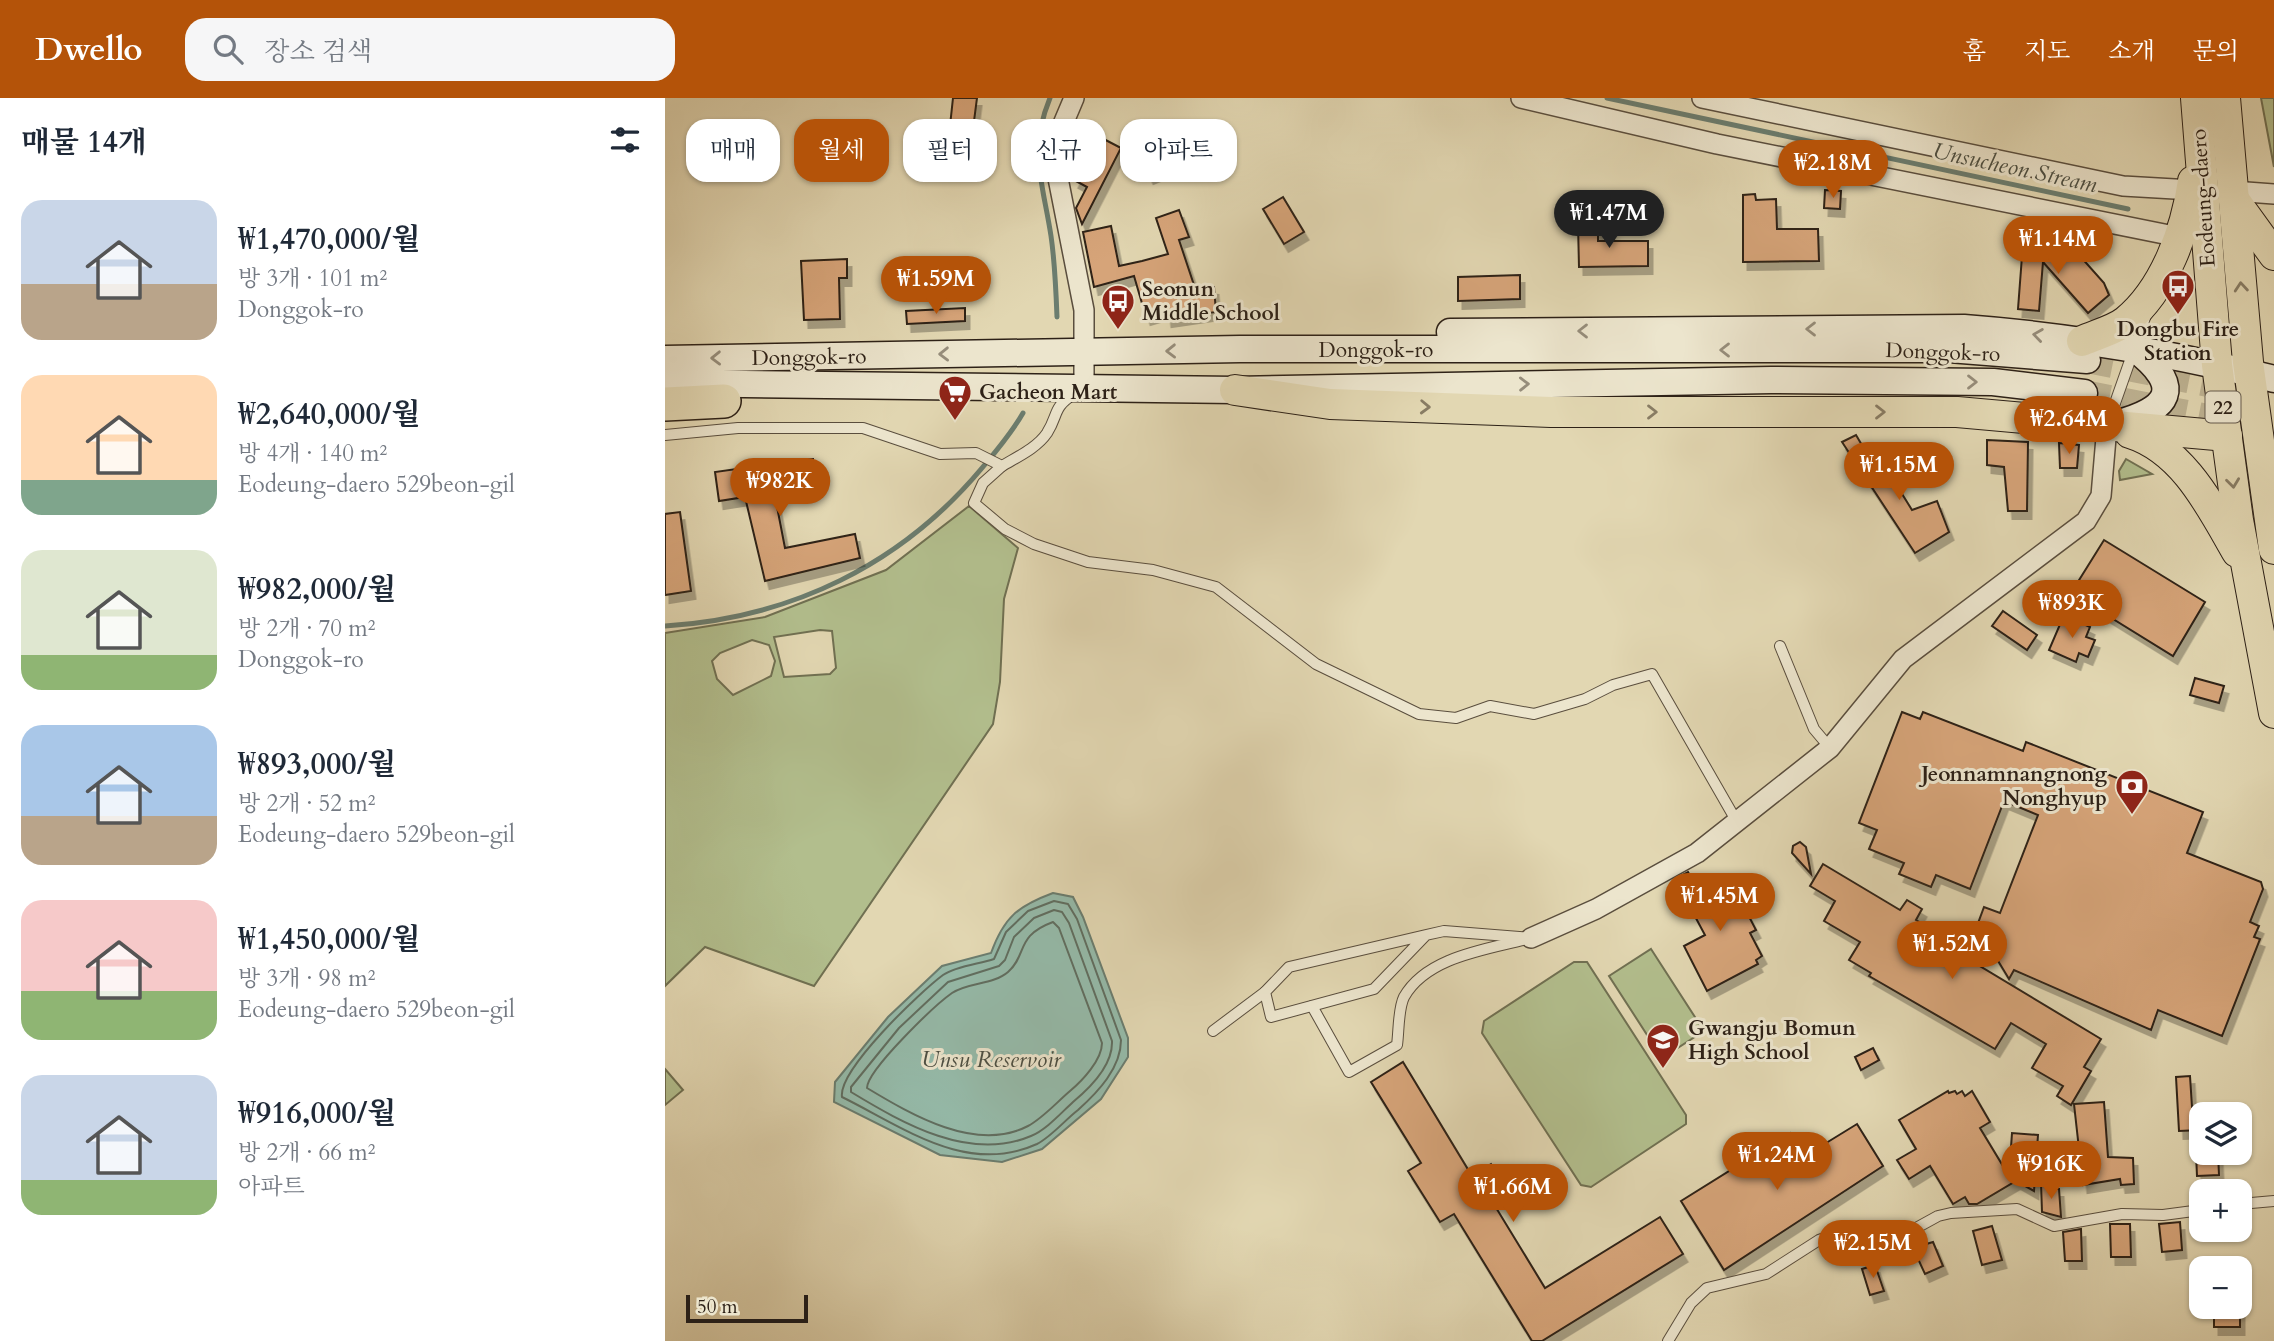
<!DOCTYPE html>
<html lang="ko">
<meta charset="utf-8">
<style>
body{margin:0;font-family:Cardo,"Noto Serif KR",serif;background:#f6f6f7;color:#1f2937;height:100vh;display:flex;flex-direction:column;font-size:26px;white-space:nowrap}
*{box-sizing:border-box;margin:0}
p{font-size:23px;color:#747a83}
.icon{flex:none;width:38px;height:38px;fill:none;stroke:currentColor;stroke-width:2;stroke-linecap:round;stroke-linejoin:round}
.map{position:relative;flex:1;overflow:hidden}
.panel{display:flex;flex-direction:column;background:#fff;width:665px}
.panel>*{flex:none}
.guide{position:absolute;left:21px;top:21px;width:665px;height:63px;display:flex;gap:14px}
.buttons{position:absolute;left:1524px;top:1004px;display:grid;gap:14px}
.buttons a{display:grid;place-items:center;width:63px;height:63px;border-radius:14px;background:#fff;box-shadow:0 2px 5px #0004;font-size:35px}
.scale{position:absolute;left:21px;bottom:18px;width:122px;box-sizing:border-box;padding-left:7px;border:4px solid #2d2117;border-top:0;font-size:19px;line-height:24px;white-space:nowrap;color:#2d2117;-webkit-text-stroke:5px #ece5cd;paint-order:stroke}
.price{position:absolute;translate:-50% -60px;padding:0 16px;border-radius:24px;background:#b45309;color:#fff;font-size:23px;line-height:46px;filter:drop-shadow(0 2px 4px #0008)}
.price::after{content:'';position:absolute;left:50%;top:42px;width:21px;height:16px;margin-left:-10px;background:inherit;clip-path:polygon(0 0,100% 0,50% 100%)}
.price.selected{background:#222;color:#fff}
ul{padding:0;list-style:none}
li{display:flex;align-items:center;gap:21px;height:175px;padding:0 21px}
li span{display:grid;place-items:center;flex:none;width:196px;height:140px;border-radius:21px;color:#555}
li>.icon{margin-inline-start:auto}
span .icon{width:84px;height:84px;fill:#fffc;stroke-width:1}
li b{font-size:30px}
h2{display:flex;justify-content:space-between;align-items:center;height:84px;padding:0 21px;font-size:30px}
.chip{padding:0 24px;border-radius:21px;background:#fff;box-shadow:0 2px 5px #0004;font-size:24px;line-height:63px}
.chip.selected{background:#b45309;color:#fff}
header{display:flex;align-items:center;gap:42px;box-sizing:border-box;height:98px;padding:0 35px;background:#b45309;color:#fff}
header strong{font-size:33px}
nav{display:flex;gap:38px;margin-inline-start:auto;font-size:24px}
.search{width:490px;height:63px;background:#f6f6f7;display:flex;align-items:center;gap:18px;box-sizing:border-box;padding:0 24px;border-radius:21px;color:#747a83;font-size:26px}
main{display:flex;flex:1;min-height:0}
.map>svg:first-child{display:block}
.green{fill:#b2be8d;stroke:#707052;stroke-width:2;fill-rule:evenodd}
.water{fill:#95baa9;stroke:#6b7d6f;stroke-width:2}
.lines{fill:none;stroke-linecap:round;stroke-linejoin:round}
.shore{stroke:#616e60;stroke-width:2}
.stream{stroke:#6b7d6f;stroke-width:5}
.building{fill:#d6a479;stroke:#2d2117;stroke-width:2;filter:url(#shadow)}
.secondary-tunnel{stroke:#beb393;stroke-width:26;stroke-dasharray:26 13;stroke-linecap:butt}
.service-casing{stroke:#5a4e3e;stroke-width:12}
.minor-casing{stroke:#5a4e3e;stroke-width:22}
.secondary-casing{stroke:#2d2117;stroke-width:29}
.primary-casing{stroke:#2d2117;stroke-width:32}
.motorway-casing{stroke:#2d2117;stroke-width:36}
.service{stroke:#ece5cd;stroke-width:10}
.minor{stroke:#ece5cd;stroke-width:19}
.secondary{stroke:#ece5cd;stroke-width:26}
.primary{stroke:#e2d7b2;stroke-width:30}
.motorway{stroke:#e2d7b2;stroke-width:33}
.oneway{stroke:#887c64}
.oneway2{stroke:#968d7b}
.labels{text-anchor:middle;stroke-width:6;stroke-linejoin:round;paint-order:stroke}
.shield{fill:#ece5cd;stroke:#665c4e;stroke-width:2}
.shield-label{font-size:19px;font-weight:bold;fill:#2d2117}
.street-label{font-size:21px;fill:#2d2117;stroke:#ece5cd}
.poi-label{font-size:21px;font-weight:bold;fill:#2d2117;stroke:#ece5cd;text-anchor:start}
.water-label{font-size:23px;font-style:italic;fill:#4c4f43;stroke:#ece5cd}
</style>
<header>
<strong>Dwello</strong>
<div class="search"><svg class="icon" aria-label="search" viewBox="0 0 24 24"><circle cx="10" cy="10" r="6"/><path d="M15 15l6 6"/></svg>장소 검색</div>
<nav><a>홈</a><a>지도</a><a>소개</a><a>문의</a></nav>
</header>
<main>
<section class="panel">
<h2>매물 14개<svg class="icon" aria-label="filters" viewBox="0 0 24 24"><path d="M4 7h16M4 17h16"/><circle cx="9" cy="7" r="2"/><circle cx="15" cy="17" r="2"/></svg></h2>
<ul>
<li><span style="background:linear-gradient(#c9d6e8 60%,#b9a48a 0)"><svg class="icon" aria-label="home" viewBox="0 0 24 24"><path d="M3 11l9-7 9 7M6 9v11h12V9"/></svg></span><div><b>₩1,470,000/월</b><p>방 3개 · 101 m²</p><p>Donggok-ro</p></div></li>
<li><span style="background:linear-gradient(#ffd9b3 75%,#7fa58c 0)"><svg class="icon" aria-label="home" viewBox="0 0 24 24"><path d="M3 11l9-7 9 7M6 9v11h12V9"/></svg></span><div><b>₩2,640,000/월</b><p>방 4개 · 140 m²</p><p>Eodeung-daero 529beon-gil</p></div></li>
<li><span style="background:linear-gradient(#dfe7d0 75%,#8fb573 0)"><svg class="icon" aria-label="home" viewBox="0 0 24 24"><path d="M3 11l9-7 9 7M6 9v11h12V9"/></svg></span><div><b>₩982,000/월</b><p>방 2개 · 70 m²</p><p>Donggok-ro</p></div></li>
<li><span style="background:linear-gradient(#a9c7e8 65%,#b9a48a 0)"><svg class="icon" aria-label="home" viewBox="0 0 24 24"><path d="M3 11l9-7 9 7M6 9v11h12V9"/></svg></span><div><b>₩893,000/월</b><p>방 2개 · 52 m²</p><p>Eodeung-daero 529beon-gil</p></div></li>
<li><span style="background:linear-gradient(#f6c9c9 65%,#8fb573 0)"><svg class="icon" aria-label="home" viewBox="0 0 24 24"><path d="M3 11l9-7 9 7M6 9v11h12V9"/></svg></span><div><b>₩1,450,000/월</b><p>방 3개 · 98 m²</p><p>Eodeung-daero 529beon-gil</p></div></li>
<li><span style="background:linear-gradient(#c9d6e8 75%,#8fb573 0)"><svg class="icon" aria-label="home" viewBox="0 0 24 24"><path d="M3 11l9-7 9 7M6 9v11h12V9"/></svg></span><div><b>₩916,000/월</b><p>방 2개 · 66 m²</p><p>아파트</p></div></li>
</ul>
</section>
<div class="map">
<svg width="1609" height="1243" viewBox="0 0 1609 1243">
<defs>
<filter id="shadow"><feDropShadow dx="4.5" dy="8" stdDeviation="0" flood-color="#0004"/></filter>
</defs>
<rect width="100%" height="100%" fill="#e2d7b2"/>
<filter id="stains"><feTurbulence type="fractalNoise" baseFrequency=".00286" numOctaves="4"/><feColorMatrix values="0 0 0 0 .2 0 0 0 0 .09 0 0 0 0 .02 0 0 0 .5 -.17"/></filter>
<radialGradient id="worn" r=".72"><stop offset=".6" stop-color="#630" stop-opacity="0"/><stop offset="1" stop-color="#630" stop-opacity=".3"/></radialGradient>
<g class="green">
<polygon points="1596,0 1609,0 1609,69"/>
<polygon points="1461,361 1487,376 1455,382 1454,373"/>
<path d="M304,408L353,450L339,501L335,584L328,626L149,888L40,849L0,888V535L100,519L221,472ZM155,532L167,533L171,570L165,576L119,579L109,539ZM87,542L104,547L110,563L106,578L68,597L52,581L47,563L55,555Z"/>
<polygon points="986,851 1039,933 997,960 944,878"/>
<polygon points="909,864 922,864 1021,1017 1021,1026 926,1089 916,1087 817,935 819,923"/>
<polygon points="0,971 18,992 0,1007"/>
</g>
<path class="water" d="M388,795L408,799L418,819L463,940V959L436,1001L377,1051L337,1064L275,1057L169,1004L170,984L223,919L277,868L326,855C339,819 353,808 388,795Z"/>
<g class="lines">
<g class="shore">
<path d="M389,803L403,806L412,821L456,942C456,970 433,994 413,1012C400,1022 386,1039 372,1046C302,1078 238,1029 177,999C173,972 255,894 278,877C291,868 314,866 329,861L341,834L363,813Z"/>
<path d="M389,812L397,814L404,825L447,943C448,967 425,990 408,1004C396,1015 381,1032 366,1038C305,1064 239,1026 186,994V989L234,930L283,884L334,868L340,862L349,839L369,820Z"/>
<path d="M388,824L394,830L437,945C437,962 417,983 405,993C392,1004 378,1020 363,1028C311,1055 247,1017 202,990C202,972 270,907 287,895C303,884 328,887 343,874C363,856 350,838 388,824Z"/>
</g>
<g class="stream">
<path d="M385,0C363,53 378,85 386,138C390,165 391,192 392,219"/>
<polyline points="942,0 1463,111"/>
<path d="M0,528C126,520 236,467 317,370C332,352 346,336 358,315"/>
</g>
</g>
<g class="building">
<polygon points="288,0 312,0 308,31 285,28"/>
<polygon points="431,37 456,50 417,126 411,110 422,89 409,82"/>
<polygon points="485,47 496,73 484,78 473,53"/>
<polygon points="1160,92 1176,93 1175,111 1159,110"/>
<polygon points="1090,96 1091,102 1111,101 1112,131 1153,131 1154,163 1078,164 1078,97"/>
<polygon points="618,99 639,134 619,146 598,111"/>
<polygon points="514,112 524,139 514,142 529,187 549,189 551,214 502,221 501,213 481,219 469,178 429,189 418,134 446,128 454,168 477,163 503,156 491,120"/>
<polygon points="913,126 933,126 933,143 983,143 983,168 914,169"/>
<polygon points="1358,145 1407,149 1439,185 1444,197 1423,215 1378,164 1374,213 1353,211"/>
<polygon points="182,161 182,180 174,180 175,221 139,222 136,163"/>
<polygon points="273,164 274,186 237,188 236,165"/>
<polygon points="855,177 855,201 793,203 793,179"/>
<polygon points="300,210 300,223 242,226 241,213"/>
<polygon points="1191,337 1208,366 1216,362 1247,412 1272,403 1284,434 1250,455 1177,344"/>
<polygon points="1322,342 1363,344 1362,413 1343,413 1339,369 1322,367"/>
<polygon points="1394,345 1414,347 1412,370 1395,370"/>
<polygon points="148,361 150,383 108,388 120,450 190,436 195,460 100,483 80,399 54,403 50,374 79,370 78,366"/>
<polygon points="15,414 26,493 0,497 0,416"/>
<polygon points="1439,442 1540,504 1508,558 1406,495"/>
<polygon points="1338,513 1372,537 1362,552 1327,528"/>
<polygon points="1399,517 1425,529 1421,539 1430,542 1423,559 1414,555 1411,564 1384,552"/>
<polygon points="1530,580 1559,588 1554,605 1525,597"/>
<polygon points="1237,614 1255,621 1258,614 1358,653 1361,644 1538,714 1522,755 1596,784 1598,791 1585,824 1594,828 1589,839 1595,841 1557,938 1493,912 1486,932 1349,872 1344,881 1312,828 1319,809 1335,815 1373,717 1339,703 1305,791 1271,777 1266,789 1234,776 1239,765 1204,751 1212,732 1194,725"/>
<polygon points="1135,744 1141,749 1146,776 1127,755 1128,748"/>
<polygon points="1158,766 1235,812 1242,802 1257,811 1251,822 1288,844 1285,850 1436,941 1419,969 1426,973 1406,1007 1392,998 1398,988 1367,970 1381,946 1346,925 1330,951 1204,878 1206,875 1184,862 1195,844 1159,823 1170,803 1145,788"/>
<polygon points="1023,774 1035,797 1065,782 1091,832 1085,835 1097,858 1091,862 1093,866 1042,893 1019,848 1040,837 1010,781"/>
<polygon points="1208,950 1214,962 1196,972 1190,959"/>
<polygon points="738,964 807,1078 826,1066 839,1086 822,1095 880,1190 995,1119 1018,1156 877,1243 867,1243 789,1116 775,1124 743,1073 756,1065 706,984"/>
<polygon points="1525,978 1527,1009 1536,1008 1536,1032 1514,1033 1511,979"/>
<polygon points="1283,993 1284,995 1290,993 1292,996 1297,993 1300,998 1307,993 1325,1024 1315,1030 1344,1078 1347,1035 1373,1037 1369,1093 1351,1083 1312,1106 1304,1106 1300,1099 1288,1106 1265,1068 1244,1081 1232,1062 1251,1051 1234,1022"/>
<polygon points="1439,1004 1443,1059 1468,1060 1469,1086 1456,1087 1455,1081 1418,1087 1409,1006"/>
<polygon points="1192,1026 1218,1068 1059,1172 1016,1103 1125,1035 1140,1058"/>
<polygon points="1531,1055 1553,1055 1554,1077 1532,1078"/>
<polygon points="1376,1085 1386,1091 1394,1091 1396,1119 1377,1114"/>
<polygon points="1515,1124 1517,1152 1497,1154 1494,1126"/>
<polygon points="1445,1126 1465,1126 1466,1159 1446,1159"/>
<polygon points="1327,1128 1337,1162 1317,1167 1308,1133"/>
<polygon points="1416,1131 1417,1163 1400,1163 1398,1134"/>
<polygon points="1268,1144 1278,1168 1260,1176 1248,1150"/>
<polygon points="1210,1167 1219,1193 1205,1197 1197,1171"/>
<rect x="1549" y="1209" width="26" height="20"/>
</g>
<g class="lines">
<g class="secondary-tunnel">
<polyline points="1422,262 1609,299"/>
<polyline points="1419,295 1609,332"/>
</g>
<defs>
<g id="service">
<polyline points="1443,325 1481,217"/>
<path d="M0,337L73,330H198L275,356L311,355L337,368C352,359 372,350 382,335C394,316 387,310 409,296"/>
<polyline points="337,368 318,385 309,405 340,431 369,446 423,464 488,472 551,489 651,566 754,616 791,620 825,608 869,616 920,601 948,587 987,576 1072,724"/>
<polyline points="1115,548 1149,631 1165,650"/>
<polyline points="761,837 709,891 606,919 600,894 624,869 761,837 779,833 866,840"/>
<path d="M647,908L684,974L732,947C734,933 733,911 739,899C761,860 818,852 858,842"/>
<polyline points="548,933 600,894"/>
<polyline points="1575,1106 1609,1103"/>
<polyline points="1003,1243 1026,1205 1042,1190 1101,1176 1154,1142 1168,1137 1213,1151 1273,1118 1286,1115 1352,1111 1389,1128 1457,1116 1498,1117 1536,1112"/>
</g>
<g id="minor">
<polyline points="409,0 390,45 391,70 419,212 419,290"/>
<polyline points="856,0 1052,46 1514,139"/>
<polyline points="1037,0 1458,88 1527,92"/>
<polyline points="1568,93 1609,96"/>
<polyline points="866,840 931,811 1032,755 1165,650 1238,561 1421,423 1436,398 1442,328"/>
</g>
<g id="secondary">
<path d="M785,234L1299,230C1404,238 1507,255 1609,281"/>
<polyline points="0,261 575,251 1284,251 1422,262"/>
<polyline points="0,285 570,292 1106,282 1328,284 1419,295"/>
<path d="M1450,326C1505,312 1520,289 1470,251"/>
</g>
<g id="primary">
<polyline points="1531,0 1552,267 1573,422 1609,615"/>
<polyline points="1560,0 1583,264 1609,451"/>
<polyline points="1570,103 1609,157"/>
<path d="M1417,243C1430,237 1450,232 1461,223C1500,191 1521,132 1528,83"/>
<polyline points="570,292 665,306 886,314 1292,314 1562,338"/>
<path d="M1465,335C1519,352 1546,409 1572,454"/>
</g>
<polyline id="motorway" points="0,306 59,303"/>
</defs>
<use href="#service" class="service-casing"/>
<use href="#minor" class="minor-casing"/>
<use href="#secondary" class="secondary-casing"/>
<use href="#primary" class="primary-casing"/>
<use href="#motorway" class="motorway-casing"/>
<use href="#service" class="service"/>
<use href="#minor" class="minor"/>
<use href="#secondary" class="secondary"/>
<use href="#primary" class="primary"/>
<use href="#motorway" class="motorway"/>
</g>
<defs><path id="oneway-chevron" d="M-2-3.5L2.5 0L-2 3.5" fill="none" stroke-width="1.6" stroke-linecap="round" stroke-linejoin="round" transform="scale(1.75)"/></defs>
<g class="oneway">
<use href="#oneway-chevron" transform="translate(1576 189) rotate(-95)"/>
<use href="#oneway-chevron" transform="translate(760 309) rotate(2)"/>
<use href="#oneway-chevron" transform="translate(987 314)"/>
<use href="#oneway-chevron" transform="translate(1215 314)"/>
<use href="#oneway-chevron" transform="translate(1568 385) rotate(83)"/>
</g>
<g class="oneway2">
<use href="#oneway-chevron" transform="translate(1146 231) rotate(180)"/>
<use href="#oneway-chevron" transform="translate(918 233) rotate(180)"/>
<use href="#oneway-chevron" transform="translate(1373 237) rotate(-172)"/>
<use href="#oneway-chevron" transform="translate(1060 252) rotate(180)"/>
<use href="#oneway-chevron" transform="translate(506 253) rotate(179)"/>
<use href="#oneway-chevron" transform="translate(279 256) rotate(179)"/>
<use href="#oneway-chevron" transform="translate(51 260) rotate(179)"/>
<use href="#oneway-chevron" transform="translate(1307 284)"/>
<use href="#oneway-chevron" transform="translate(859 286) rotate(-1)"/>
</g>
<defs>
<symbol id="bus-pin" viewBox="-11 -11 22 30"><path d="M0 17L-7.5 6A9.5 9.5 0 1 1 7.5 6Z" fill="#8f2418" stroke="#ece5cd"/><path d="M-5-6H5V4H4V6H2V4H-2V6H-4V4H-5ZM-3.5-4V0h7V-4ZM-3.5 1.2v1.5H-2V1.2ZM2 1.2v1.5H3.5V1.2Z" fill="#fff"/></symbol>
<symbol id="supermarket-pin" viewBox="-11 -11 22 30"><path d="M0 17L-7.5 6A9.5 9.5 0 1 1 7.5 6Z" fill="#8f2418" stroke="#ece5cd"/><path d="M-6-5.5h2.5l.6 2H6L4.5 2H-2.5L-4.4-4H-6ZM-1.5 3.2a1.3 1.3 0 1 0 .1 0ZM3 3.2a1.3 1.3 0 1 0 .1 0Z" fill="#fff"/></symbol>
<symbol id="bank-pin" viewBox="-11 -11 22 30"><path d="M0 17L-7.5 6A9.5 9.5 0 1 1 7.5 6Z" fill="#8f2418" stroke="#ece5cd"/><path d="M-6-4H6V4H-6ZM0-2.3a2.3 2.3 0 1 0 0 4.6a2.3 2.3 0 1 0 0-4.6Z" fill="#fff"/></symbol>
<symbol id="school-pin" viewBox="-11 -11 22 30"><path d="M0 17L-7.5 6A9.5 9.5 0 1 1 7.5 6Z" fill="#8f2418" stroke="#ece5cd"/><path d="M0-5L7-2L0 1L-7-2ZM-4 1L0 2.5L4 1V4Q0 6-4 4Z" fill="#fff"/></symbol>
</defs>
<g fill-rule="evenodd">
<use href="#bus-pin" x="1494" y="169" width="38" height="52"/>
<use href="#bus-pin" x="434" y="184" width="38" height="52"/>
<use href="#supermarket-pin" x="271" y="275" width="38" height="52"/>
<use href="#bank-pin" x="1448" y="669" width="38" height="52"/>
<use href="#school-pin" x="979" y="923" width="38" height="52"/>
</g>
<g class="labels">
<rect class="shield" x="1540.5" y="293.5" width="35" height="31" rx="5"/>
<g class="shield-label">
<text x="1558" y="316">22</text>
</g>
<g class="street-label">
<text transform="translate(1538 100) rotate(-94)" y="7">Eodeung-daero</text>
<text x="711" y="259">Donggok-ro</text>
<text transform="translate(1278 254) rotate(2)" y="7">Donggok-ro</text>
<text transform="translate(144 259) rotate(-1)" y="7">Donggok-ro</text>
</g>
<g class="poi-label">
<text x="477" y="198">Seonun<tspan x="477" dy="24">Middle School</tspan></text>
<text x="1513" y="238" text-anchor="middle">Dongbu Fire<tspan x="1513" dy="24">Station</tspan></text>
<text x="314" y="301">Gacheon Mart</text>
<text x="1442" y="683" text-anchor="end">Jeonnamnangnong<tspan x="1442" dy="24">Nonghyup</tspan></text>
<text x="1023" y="937">Gwangju Bomun<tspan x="1023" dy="24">High School</tspan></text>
</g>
<g class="water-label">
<text transform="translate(1350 69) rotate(12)" y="8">Unsucheon Stream</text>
<text x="326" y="969">Unsu Reservoir</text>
</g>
</g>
<rect width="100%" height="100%" filter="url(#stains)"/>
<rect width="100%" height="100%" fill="url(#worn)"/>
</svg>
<div class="buttons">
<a><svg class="icon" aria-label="layers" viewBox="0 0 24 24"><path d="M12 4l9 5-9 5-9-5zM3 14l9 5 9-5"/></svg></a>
<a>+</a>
<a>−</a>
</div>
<div class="scale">50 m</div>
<b class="price" style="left:1168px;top:102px">₩2.18M</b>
<b class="price selected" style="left:944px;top:152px">₩1.47M</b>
<b class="price" style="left:1393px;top:178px">₩1.14M</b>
<b class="price" style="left:271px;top:218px">₩1.59M</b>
<b class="price" style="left:1404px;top:358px">₩2.64M</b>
<b class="price" style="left:1234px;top:404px">₩1.15M</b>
<b class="price" style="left:115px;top:420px">₩982K</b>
<b class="price" style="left:1407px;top:542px">₩893K</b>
<b class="price" style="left:1055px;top:835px">₩1.45M</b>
<b class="price" style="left:1287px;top:883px">₩1.52M</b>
<b class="price" style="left:1112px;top:1094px">₩1.24M</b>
<b class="price" style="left:1386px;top:1103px">₩916K</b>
<b class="price" style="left:848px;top:1126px">₩1.66M</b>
<b class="price" style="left:1208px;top:1182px">₩2.15M</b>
<div class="guide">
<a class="chip">매매</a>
<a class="chip selected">월세</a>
<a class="chip">필터</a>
<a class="chip">신규</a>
<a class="chip">아파트</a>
</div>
</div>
</main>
